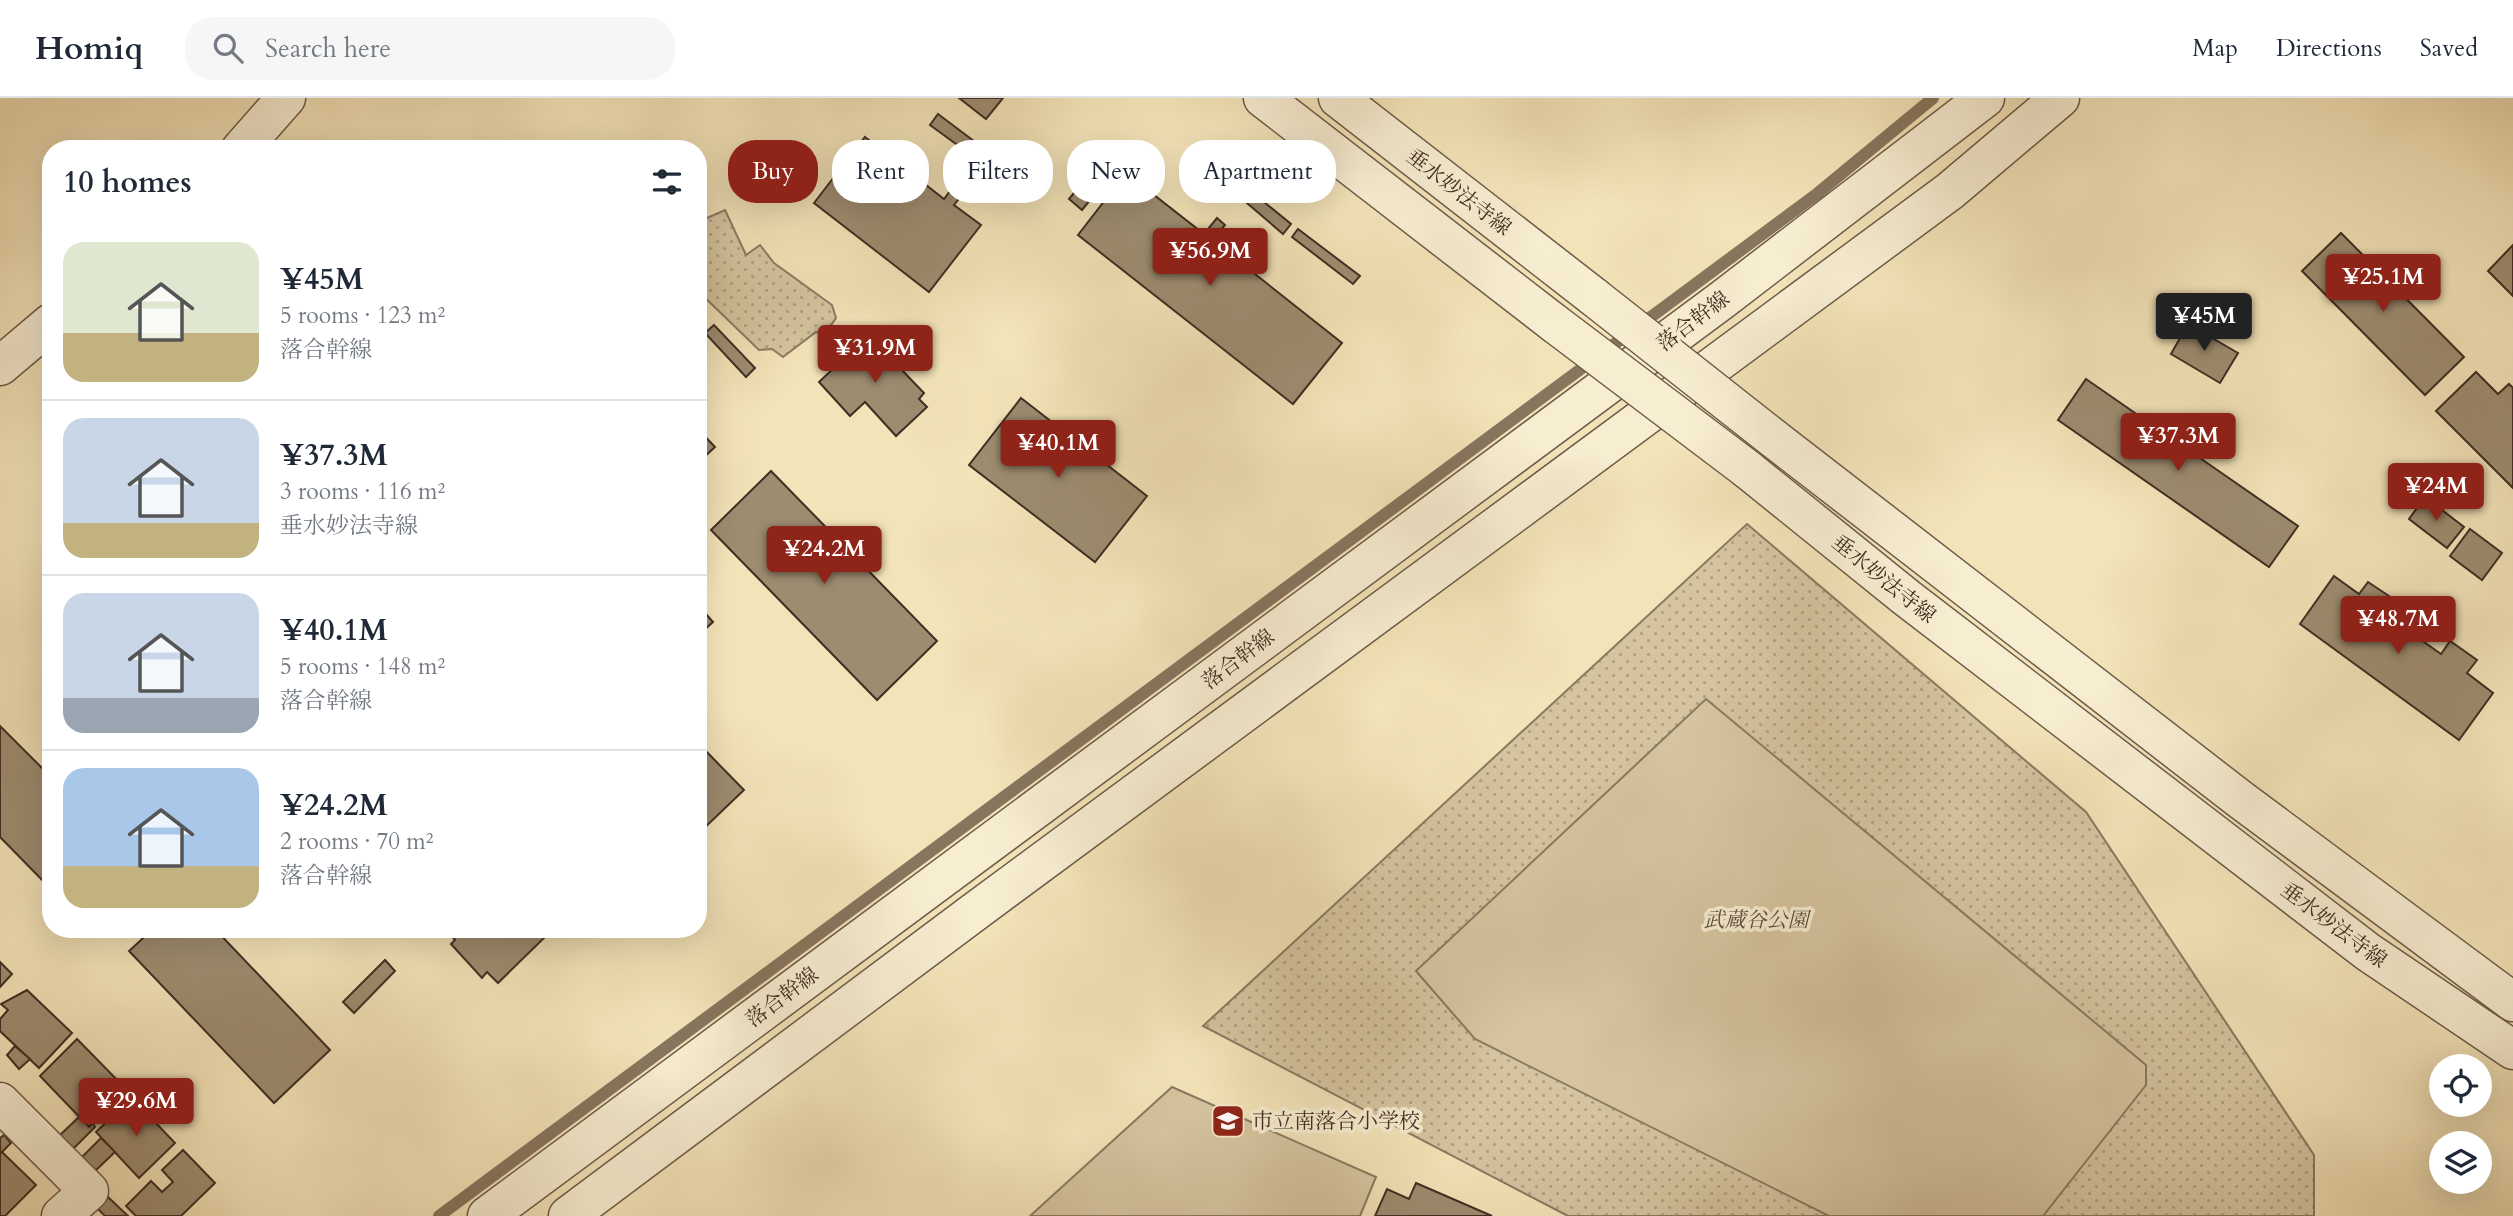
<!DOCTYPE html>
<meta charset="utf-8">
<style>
body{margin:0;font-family:Cardo,"Noto Serif JP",serif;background:#f6f6f7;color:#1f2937;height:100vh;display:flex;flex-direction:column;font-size:26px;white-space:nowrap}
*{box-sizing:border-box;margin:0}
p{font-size:23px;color:#747a83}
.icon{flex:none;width:38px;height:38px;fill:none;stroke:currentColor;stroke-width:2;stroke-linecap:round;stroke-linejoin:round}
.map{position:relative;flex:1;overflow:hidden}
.sheet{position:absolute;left:42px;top:42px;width:665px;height:798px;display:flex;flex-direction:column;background:#fff;border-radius:28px;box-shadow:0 7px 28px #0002}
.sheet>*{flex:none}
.banner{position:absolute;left:728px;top:42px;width:665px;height:63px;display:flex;gap:14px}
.buttons{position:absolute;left:2429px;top:956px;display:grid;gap:14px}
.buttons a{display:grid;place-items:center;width:63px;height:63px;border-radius:50%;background:#fff;box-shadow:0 7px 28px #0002;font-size:35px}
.price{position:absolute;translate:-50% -60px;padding:0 16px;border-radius:7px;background:#8f2418;color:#fff;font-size:23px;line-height:46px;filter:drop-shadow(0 2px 4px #0008)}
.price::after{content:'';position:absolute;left:50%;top:42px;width:21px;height:16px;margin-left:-10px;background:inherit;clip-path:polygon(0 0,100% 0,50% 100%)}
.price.on{background:#222;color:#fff}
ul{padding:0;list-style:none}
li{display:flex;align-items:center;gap:21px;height:175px;padding:0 21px}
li+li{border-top:2px solid #e0e1e3}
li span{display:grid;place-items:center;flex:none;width:196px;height:140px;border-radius:21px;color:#555}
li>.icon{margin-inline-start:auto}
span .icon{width:84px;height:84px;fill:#fffc;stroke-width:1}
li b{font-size:30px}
h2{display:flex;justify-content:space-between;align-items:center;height:84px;padding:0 21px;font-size:30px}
.chip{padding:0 24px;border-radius:28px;background:#fff;box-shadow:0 7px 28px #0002;font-size:24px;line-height:63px}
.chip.on{background:#8f2418;color:#fff}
header{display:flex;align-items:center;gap:42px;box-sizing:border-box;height:98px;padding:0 35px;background:#fff;border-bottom:2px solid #e0e1e3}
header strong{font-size:33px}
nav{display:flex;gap:38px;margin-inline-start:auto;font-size:24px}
.search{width:490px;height:63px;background:#f6f6f7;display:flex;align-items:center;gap:18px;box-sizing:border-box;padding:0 24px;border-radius:28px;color:#747a83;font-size:26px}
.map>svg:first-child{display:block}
.grass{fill:url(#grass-dots);stroke:#8a7961;stroke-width:2}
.garden{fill:#d5c49f;stroke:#8a7961;stroke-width:2}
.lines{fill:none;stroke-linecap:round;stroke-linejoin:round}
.stream{stroke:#87755e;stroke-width:12}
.building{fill:#9d8c70;stroke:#402e23;stroke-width:2}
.minor-casing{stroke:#6d5b48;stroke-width:41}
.minor{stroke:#f7edd1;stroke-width:38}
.minor-bridge-casing{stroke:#6d5b48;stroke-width:41;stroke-linecap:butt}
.minor-bridge{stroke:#f7edd1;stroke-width:38}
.labels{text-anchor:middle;stroke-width:7;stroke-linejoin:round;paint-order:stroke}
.street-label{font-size:21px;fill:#402e23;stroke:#f7edd1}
.park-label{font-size:21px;font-style:italic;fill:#5e4c3c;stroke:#f7edd1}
.poi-label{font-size:21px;fill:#402e23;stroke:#f7edd1;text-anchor:start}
</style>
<header>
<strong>Homiq</strong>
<div class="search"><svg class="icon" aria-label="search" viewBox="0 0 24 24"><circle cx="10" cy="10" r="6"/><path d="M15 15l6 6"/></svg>Search here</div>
<nav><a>Map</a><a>Directions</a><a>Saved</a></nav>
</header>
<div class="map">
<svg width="2513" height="1118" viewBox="0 0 2513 1118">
<defs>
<pattern id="grass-dots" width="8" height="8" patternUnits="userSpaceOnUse" patternTransform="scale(1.75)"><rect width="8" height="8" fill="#d5c49f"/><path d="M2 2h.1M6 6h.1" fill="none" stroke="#aea081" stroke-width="1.8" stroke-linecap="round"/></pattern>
</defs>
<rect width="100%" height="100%" fill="#f3e3b8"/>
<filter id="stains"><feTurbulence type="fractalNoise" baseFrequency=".00286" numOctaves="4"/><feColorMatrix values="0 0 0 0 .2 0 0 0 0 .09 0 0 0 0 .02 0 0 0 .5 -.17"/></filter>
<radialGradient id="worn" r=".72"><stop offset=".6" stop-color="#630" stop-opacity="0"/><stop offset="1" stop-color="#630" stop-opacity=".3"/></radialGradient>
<g class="grass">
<polygon points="725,112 746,157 760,147 774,165 832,207 836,220 824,237 816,234 783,259 772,251 759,252 698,193 698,124"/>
<polygon points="1747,426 2086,714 2314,1057 2314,1118 1568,1118 1203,928"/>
</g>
<g class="garden">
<polygon points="1706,601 2146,967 2146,987 2043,1118 1829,1118 1475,941 1416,873"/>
<polygon points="1172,989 1376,1079 1360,1118 1030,1118"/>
</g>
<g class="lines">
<polyline class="stream" points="439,1118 1818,95 1933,0"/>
</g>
<g class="building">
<polygon points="959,0 1003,0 986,21"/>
<polygon points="938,16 1003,65 996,75 930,27"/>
<polygon points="865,39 944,101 956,85 966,92 954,107 981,127 929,194 814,105"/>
<polygon points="1099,65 1112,75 1082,112 1069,101"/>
<polygon points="1126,75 1204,136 1217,120 1225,127 1212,142 1342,245 1293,306 1078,137"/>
<polygon points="1247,90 1291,126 1283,136 1240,99"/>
<polygon points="1298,131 1360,178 1353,186 1292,139"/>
<polygon points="2341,135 2464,259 2425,297 2302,173"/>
<polygon points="2513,147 2513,198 2488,173"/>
<polygon points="2188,226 2238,255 2220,285 2171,256"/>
<polygon points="714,227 755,270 746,279 705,235"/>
<polygon points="871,235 902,266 899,269 924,295 919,301 927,309 896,338 865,304 850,318 819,284"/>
<polygon points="2476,274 2498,296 2509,286 2513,290 2513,390 2436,313"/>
<polygon points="2086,281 2298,428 2269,469 2058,322"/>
<polygon points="1021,300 1147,398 1095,464 969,367"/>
<polygon points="698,331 715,349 698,365"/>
<polygon points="771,373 937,543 877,602 711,432"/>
<polygon points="2425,399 2464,429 2447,450 2409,421"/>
<polygon points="2470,431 2502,455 2482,482 2450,458"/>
<polygon points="2334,478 2359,496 2368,484 2395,502 2385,516 2441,556 2450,543 2477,562 2467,575 2493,595 2459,642 2300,526"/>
<polygon points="698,507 713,524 701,535 698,533"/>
<polygon points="0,628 51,679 51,791 0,739"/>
<polygon points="698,645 744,692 698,736"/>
<polygon points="153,831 215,831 330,952 274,1005 129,853"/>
<polygon points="446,831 548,831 550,834 498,885 487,874 482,880 451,846 455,842"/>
<polygon points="385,862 395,873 354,915 343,904"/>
<polygon points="0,864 12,876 0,889"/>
<polygon points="27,892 72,935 39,970 0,933 0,921 8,912 1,906"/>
<polygon points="77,941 127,992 89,1029 40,978"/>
<polygon points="15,948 30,961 19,971 7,957"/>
<polygon points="132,1000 175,1045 139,1080 96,1034"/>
<polygon points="80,1018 89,1029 93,1025 95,1029 73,1051 60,1037"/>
<polygon points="4,1037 11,1045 0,1056 0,1040"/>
<polygon points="101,1040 115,1054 94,1074 81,1060"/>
<polygon points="183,1052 215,1085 181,1118 136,1118 126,1108 151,1083 162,1094 173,1084 162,1072"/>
<polygon points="2,1054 36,1087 5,1118 0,1118 0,1056"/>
<polygon points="1416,1085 1492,1118 1375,1118 1387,1091 1409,1101"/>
<polygon points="108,1099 128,1118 105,1118 97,1110"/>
</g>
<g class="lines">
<defs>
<g id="minor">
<polyline points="1263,0 1554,225"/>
<polyline points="1338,0 1594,199"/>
<polyline points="241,51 286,0"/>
<polyline points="0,268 51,225"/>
<polyline points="1773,340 2241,702 2513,904"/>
<polyline points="1747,371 1907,500 2368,854 2513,952"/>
<polyline points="0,1004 89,1093 61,1118"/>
<polyline points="487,1118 1722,202 1985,0"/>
<polyline points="568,1118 977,812 1950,93 2060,0"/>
</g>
</defs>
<use href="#minor" class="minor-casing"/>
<use href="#minor" class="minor"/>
<defs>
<g id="minor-bridge">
<polyline points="1594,199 1773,340"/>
<polyline points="1554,225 1747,371"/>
</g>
</defs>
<use href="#minor-bridge" class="minor-bridge-casing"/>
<use href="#minor-bridge" class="minor-bridge"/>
</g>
<defs>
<symbol id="school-square" viewBox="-11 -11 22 22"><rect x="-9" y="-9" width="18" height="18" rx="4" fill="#8f2418" stroke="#f7edd1"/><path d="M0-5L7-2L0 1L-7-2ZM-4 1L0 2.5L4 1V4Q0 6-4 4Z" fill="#fff"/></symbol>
</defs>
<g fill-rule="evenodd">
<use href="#school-square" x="1209" y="1004" width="38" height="38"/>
</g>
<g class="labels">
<g class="street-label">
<text transform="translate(1459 94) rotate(38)" y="7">垂水妙法寺線</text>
<text transform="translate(1693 223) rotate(-37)" y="7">落合幹線</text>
<text transform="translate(1884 481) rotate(39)" y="7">垂水妙法寺線</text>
<text transform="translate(1238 561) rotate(-37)" y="7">落合幹線</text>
<text transform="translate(2334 827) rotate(37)" y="7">垂水妙法寺線</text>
<text transform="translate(782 899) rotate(-37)" y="7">落合幹線</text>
</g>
<g class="park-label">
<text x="1756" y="829">武蔵谷公園</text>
</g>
<g class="poi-label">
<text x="1252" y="1030">市立南落合小学校</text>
</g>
</g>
<rect width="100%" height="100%" filter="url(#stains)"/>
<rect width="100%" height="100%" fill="url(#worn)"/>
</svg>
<div class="buttons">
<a><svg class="icon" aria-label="locate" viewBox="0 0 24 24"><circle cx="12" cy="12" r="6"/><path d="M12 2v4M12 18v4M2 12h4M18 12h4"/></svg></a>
<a><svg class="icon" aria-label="layers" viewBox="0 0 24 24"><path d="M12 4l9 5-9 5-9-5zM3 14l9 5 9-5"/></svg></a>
</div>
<b class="price" style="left:1210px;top:190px">¥56.9M</b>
<b class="price" style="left:2383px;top:216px">¥25.1M</b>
<b class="price on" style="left:2204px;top:255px">¥45M</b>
<b class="price" style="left:875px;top:287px">¥31.9M</b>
<b class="price" style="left:2178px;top:375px">¥37.3M</b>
<b class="price" style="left:1058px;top:382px">¥40.1M</b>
<b class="price" style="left:2436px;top:425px">¥24M</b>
<b class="price" style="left:824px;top:488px">¥24.2M</b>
<b class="price" style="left:2398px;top:558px">¥48.7M</b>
<b class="price" style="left:136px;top:1040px">¥29.6M</b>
<div class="banner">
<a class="chip on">Buy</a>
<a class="chip">Rent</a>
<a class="chip">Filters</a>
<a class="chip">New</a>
<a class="chip">Apartment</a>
</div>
<section class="sheet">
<h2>10 homes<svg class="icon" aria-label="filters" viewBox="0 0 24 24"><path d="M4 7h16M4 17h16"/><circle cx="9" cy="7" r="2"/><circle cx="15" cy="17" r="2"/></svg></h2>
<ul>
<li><span style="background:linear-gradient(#dfe7d0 65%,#c2b280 0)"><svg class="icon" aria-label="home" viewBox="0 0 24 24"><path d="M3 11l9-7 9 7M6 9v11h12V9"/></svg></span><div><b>¥45M</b><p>5 rooms · 123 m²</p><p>落合幹線</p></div></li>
<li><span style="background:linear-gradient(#c9d6e8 75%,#c2b280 0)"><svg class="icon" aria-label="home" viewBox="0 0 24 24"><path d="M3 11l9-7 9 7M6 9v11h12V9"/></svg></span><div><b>¥37.3M</b><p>3 rooms · 116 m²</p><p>垂水妙法寺線</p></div></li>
<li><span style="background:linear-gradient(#c9d6e8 75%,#9aa5b1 0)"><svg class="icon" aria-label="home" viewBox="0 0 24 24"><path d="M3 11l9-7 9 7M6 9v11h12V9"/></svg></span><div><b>¥40.1M</b><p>5 rooms · 148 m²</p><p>落合幹線</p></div></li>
<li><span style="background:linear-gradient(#a9c7e8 70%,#c2b280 0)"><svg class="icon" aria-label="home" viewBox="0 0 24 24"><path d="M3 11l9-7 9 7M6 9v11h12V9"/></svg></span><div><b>¥24.2M</b><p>2 rooms · 70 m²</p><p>落合幹線</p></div></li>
</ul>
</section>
</div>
